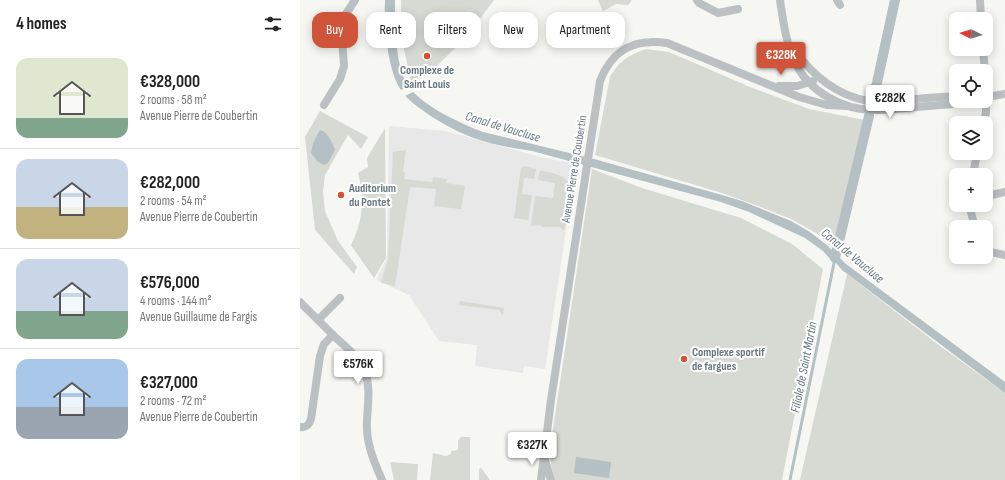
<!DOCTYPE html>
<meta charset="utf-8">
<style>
body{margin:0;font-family:"Sofia Sans Condensed",sans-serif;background:#f2f2f2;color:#222;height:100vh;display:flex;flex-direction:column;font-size:15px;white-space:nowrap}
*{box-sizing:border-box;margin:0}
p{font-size:13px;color:#767676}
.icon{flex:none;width:22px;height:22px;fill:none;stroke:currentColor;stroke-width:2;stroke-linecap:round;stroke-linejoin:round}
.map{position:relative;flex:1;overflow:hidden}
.sheet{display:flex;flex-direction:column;background:#fff;width:300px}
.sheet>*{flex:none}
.guide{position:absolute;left:12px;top:12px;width:380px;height:36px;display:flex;gap:8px}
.needle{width:26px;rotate:275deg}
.tools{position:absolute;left:649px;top:12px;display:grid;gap:8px}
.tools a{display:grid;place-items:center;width:44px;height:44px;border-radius:8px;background:#fff;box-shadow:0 2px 10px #0003;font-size:20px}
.price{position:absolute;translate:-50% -34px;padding:0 9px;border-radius:4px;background:#fff;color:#222;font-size:13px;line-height:26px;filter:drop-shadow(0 1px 2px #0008)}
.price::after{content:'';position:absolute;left:50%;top:24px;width:12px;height:9px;margin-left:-6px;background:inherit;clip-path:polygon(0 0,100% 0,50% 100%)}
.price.selected{background:#d0543a;color:#fff}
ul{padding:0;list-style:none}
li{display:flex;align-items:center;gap:12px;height:100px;padding:0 16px}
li+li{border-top:1px solid #e0e0e0}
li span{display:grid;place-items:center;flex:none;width:112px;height:80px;border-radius:12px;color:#555}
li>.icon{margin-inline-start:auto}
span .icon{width:48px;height:48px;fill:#fffc;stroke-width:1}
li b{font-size:17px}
h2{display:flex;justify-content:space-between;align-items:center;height:48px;padding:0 16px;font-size:17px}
.chip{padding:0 14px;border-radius:12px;background:#fff;box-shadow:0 2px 10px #0003;font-size:14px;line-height:36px}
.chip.selected{background:#d0543a;color:#fff}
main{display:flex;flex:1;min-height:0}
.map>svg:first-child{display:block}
.built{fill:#e7e8e7}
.green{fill:#d6dad3}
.water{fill:#b4c0c3}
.pier{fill:#f6f6f3}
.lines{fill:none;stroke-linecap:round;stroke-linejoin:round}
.stream{stroke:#b4c0c3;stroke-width:3}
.canal{stroke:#b4c0c3;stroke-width:10}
.street{stroke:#bbc0c3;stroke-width:8}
.poi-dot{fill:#d0543a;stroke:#fff;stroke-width:1.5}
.labels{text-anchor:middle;stroke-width:4;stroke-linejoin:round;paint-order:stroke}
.poi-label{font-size:12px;font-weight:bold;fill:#687781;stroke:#fff;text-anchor:start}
.street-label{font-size:12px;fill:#687781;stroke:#fff}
.water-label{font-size:13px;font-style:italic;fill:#64787d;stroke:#fff}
</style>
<main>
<section class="sheet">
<h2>4 homes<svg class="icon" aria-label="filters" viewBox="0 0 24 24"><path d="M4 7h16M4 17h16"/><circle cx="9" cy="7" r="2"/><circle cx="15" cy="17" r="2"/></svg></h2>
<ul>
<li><span style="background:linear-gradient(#dfe7d0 75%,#7fa58c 0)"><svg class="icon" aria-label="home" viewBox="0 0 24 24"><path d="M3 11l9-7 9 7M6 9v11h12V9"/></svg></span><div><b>€328,000</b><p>2 rooms · 58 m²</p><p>Avenue Pierre de Coubertin</p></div></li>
<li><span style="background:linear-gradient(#c9d6e8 60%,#c2b280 0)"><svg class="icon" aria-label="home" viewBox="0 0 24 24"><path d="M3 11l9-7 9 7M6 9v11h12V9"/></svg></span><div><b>€282,000</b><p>2 rooms · 54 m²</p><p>Avenue Pierre de Coubertin</p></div></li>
<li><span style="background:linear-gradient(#c9d6e8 65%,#7fa58c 0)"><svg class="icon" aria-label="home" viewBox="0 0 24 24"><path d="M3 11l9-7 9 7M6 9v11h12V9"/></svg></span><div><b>€576,000</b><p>4 rooms · 144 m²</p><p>Avenue Guillaume de Fargis</p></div></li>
<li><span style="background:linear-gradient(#a9c7e8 60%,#9aa5b1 0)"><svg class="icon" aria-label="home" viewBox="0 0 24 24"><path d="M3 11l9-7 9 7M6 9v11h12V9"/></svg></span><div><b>€327,000</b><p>2 rooms · 72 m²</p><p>Avenue Pierre de Coubertin</p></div></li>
</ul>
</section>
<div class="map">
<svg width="705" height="480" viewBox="0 0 705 480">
<rect width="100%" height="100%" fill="#f6f6f3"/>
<polygon class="built" points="89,126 145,131 241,157 276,164 245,369 224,366 223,373 175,366 177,345 139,341 109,295 76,280 87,258"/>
<g class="green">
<polygon points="101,0 194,0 168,35 131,72 111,82 102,40"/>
<polygon points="298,0 332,0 328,5 316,4 303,11"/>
<polygon points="296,22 299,23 315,39 307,44 296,35 292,28 293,24"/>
<path d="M346,49L369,52L450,87L509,109L565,120L534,249L516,233L491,219L461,207L422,193L295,155L310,77C319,61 329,55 346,49Z"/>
<polygon points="20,111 68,137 61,149 48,135 25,175 23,192 25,211 38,241 57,267 54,274 15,230 5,137"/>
<path d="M85,128L86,258L74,278L51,245C63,221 65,198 58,173L68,167L67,158Z"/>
<polygon points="106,150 103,172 105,172 104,179 132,182 133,177 147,179 146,183 165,186 161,209 134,206 136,189 110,187 95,286 81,283 88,259 93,152"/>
<polygon points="224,166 236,169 234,179 224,178 222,194 232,195 228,220 214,218 221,168"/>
<polygon points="292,169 342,188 441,218 492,244 523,269 482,480 255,480 251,465 250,449"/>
<path d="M240,170C249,173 264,174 269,183L268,211L264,231L260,227H243L239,225L231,226L235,196L253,198L255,183L238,180Z"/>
<polygon points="547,274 640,346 705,393 705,480 500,480"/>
<polygon points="160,301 204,308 203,315 199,310 159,305"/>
<polygon points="161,437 170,437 170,480 130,480 133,453 146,456 151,454 151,451 158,450 158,441"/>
<polygon points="90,462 118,464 117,480 94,480"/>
<polygon points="181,468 190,480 179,480 179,469"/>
</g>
<g class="water">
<path d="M85,0H95C95,23 95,62 106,82C117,104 160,123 183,132L294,159L422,195L442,201L491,221L510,232L528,246L546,264L705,382V393L542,270L537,264L531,260L523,251L505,238L449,212L421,202L232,151C189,145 161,137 125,112C115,105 105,98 99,87C87,66 84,24 85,0Z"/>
<path d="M20,130C28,132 32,142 35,150L28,163L24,165L18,162L11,153L13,143Z"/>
<polygon points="276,457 311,462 309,478 274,473"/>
</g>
<polygon class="pier" points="110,85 115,91 103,97 99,91"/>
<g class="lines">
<polyline class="stream" points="490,480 535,258"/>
<g class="canal">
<polyline points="575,92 595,0"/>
<polyline points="535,258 569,116"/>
</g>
<g class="street">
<polyline points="397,0 399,3 418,13 438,9"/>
<path d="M480,0C483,20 486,44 495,62C509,92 543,110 574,110C589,110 603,108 617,107C634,105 652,104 669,103L679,101"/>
<polyline points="537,0 540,5"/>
<polyline points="680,0 681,19"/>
<path d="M493,48C511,74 535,95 568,101C580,102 592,101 604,100C621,98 639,97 656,96"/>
<polyline points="683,49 685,71"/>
<polyline points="479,86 497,86 513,81"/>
<polyline points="686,97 705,94"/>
<polyline points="24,105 40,79 44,66 41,26 44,17 55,0"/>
<polyline points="684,123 686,112 686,90"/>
<polyline points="673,175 677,153"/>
<polyline points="692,195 705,192"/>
<polyline points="669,205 675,227"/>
<polyline points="686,251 705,255"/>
<path d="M0,302C11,313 22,324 33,335C44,346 59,356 65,372C72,391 66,411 67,430C68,448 75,464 82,480"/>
<polyline points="18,320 40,298"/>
<path d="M0,427C6,428 9,425 11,419L20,356L24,344L33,335"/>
<polyline points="244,457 251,480"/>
<path d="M241,480L251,400L300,81C312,50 334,38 367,43L499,97L527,105L547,106"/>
</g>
</g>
<g class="poi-dot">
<circle cx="127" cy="56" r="4"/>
<circle cx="41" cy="195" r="4"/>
<circle cx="384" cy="359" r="4"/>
</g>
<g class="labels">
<g class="poi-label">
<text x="127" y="74" text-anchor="middle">Complexe de<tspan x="127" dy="14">Saint Louis</tspan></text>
<text x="49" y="192">Auditorium<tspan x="49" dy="14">du Pontet</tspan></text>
<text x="392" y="356">Complexe sportif<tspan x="392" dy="14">de fargues</tspan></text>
</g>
<g class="street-label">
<text transform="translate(274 169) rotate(-81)" y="4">Avenue Pierre de Coubertin</text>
</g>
<g class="water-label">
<text transform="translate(203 126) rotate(17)" y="5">Canal de Vaucluse</text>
<text transform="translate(553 255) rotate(40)" y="5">Canal de Vaucluse</text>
<text transform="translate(503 367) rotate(-79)" y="5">Filiole de Saint Martin</text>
</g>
</g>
</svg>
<div class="tools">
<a><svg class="needle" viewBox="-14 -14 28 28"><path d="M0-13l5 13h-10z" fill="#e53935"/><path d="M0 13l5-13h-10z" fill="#767676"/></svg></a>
<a><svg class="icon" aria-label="locate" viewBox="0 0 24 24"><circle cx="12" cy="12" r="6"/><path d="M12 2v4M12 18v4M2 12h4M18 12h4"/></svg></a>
<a><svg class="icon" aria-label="layers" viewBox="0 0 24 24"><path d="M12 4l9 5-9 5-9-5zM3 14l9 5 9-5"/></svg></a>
<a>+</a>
<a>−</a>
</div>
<b class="price selected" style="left:481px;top:76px">€328K</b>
<b class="price" style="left:590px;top:119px">€282K</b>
<b class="price" style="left:58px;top:385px">€576K</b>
<b class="price" style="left:232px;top:466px">€327K</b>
<div class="guide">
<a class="chip selected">Buy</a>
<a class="chip">Rent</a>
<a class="chip">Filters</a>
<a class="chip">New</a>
<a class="chip">Apartment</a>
</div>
</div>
</main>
